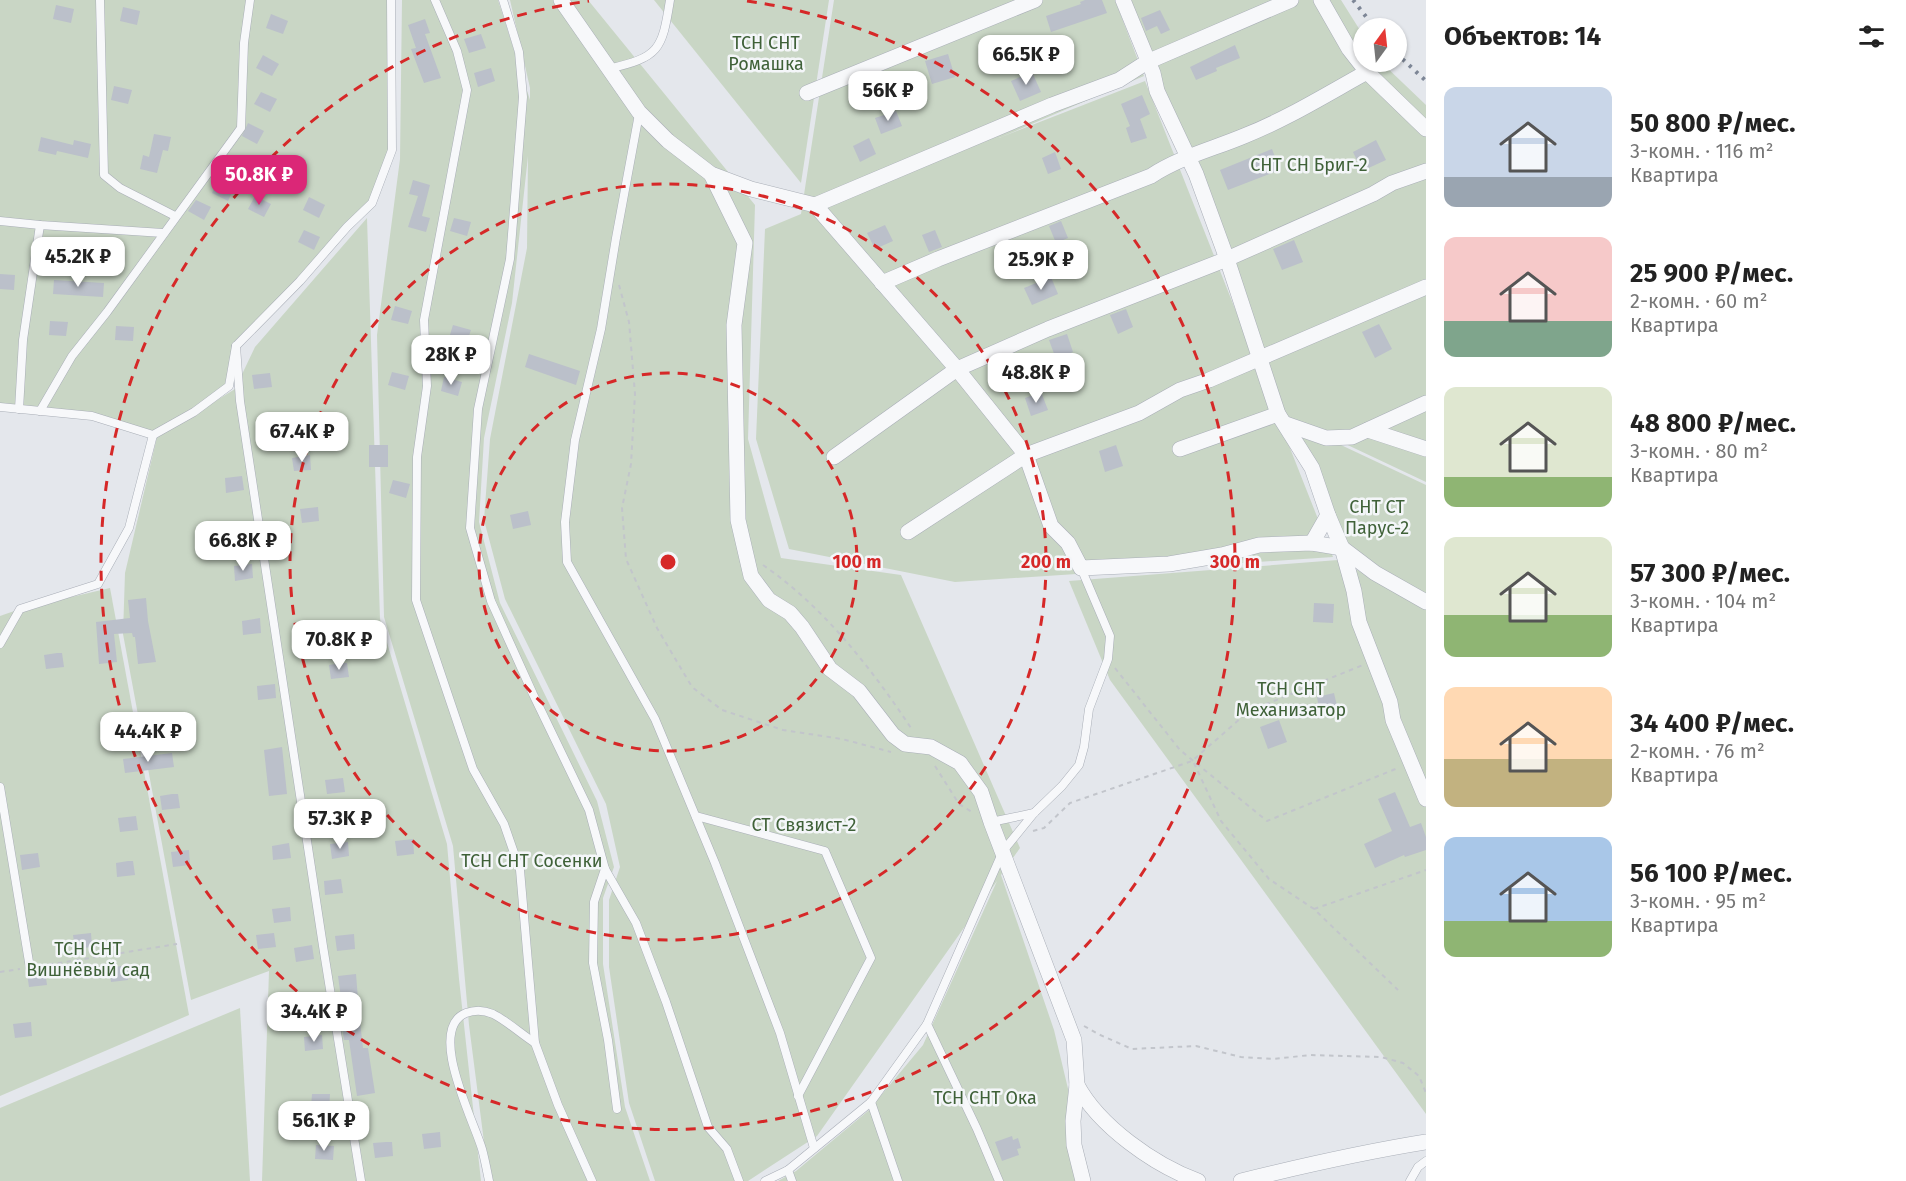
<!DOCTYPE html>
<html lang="ru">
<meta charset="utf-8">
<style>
body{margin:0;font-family:"Fira Sans",sans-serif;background:#f2f2f2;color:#222;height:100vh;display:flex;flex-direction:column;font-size:22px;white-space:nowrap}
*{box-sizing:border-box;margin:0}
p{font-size:20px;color:#767676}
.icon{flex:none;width:33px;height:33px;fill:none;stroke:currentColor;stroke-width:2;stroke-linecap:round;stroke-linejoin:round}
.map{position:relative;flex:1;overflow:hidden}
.drawer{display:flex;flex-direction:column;background:#fff;width:480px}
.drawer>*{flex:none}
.needle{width:39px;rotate:15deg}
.fabs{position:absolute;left:1353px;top:18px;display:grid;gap:12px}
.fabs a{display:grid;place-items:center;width:54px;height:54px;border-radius:50%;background:#fff;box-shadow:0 2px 4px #0004;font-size:30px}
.price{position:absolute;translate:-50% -51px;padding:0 14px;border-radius:12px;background:#fff;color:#222;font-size:20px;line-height:39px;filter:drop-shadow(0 2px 3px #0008)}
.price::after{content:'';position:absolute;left:50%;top:36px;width:18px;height:14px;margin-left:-9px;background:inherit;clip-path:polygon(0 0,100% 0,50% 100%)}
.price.active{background:#db2777;color:#fff}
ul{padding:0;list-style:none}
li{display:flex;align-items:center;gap:18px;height:150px;padding:0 18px}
li span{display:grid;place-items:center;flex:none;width:168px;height:120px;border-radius:12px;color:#555}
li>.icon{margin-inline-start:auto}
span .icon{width:72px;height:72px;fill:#fffc;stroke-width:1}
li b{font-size:26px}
h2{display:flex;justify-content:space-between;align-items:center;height:72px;padding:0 18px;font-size:26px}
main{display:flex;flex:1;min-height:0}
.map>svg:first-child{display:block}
.green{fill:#c9d6c5}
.building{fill:#bbc0ca}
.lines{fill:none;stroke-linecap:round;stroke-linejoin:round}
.service-casing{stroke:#a9aeb7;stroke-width:9}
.minor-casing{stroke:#a9aeb7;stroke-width:16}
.path{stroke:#c2c5cb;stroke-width:2;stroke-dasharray:4.5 4.5;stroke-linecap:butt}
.service{stroke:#f7f8fa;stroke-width:8}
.minor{stroke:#f7f8fa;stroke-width:15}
.rail{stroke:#7d8696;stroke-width:4;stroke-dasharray:3 6;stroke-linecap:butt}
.ring{fill:none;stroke:#d62828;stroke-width:3;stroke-dasharray:10 8}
.labels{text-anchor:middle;stroke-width:5;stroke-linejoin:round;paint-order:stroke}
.park-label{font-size:18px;fill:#3f6138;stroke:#f4f6f9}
.centre{fill:#d62828;stroke:#f4f6f9;stroke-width:3}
.ring-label{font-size:18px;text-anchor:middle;font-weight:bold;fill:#d62828;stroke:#f4f6f9;stroke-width:5;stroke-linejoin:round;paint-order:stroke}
</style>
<main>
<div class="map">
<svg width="1426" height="1181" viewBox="0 0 1426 1181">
<rect width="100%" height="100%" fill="#e4e7ec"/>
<g class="green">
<polygon points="0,0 394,0 392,145 372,203 236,346 229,386 153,435 92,416 0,406"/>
<polygon points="402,0 498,0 530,100 530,88 510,0 588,0 755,205 748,439 781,558 901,575 1020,848 1001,875 1054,1030 1090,1181 778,1181 796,1171 868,1111 923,1045 997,881 817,1136 748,1181 655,1181 629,1103 609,967 609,900 620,867 606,804 505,599 484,520 490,439 527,248 528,156 512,303 484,438 479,522 500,603 597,801 614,867 603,898 603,964 625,1107 650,1181 489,1181 469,1025 453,846 384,617 377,335 400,159"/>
<polygon points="654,0 829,0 801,183"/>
<polygon points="834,0 1115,0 1144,76 999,138 1145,81 1333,557 955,582 789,549 756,439 765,229 801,214"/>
<polygon points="1119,0 1341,0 1363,35 1364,62 1381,62 1426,105 1426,482 1284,415"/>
<polygon points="367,218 380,619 447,844 459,979 481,1181 262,1181 269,971 191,1000 123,634 125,573 157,437 235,389 255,347"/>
<polygon points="1290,421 1426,485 1426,603 1339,556"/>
<polygon points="1338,560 1426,606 1426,1114 1110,680 1069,581"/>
<polygon points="110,588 189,1015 0,1096 0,616 20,609"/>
<polygon points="240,1008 250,1181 0,1181 0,1108"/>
</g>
<g class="building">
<polygon points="1085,0 1102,0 1107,13 1051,32 1046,16 1081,4 1080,2"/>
<polygon points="56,5 74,9 71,23 53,19"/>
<polygon points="123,7 140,11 137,25 120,21"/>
<polygon points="1160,10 1170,30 1161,34 1157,26 1146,31 1141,18"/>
<polygon points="271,14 288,21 283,34 266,28"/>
<polygon points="425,19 430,33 425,34 441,78 424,83 411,49 416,48 408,25"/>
<polygon points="481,34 486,48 469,53 464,39"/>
<polygon points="1235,45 1240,58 1216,68 1217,71 1196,80 1190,67"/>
<polygon points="948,54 955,77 932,84 925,61"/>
<polygon points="263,55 279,64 272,76 256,68"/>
<polygon points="491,68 495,81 478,87 474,73"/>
<polygon points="1032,72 1041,92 1020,101 1011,81"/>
<polygon points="114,86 132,90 128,104 111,100"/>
<polygon points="261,92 277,99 270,112 254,104"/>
<polygon points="1142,95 1150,114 1140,119 1147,138 1131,143 1126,128 1130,126 1121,104"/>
<polygon points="896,111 902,126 881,134 875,118"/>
<polygon points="248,123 264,131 257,144 242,136"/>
<polygon points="154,134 171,137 168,151 163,150 157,173 140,169 143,155 149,157"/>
<polygon points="41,137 73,145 74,140 91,144 88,158 57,151 56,155 38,151"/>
<polygon points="869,138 876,154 860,162 853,146"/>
<polygon points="1376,140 1386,160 1362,171 1353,152"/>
<polygon points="1272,149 1280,170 1228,190 1220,170"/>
<polygon points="1055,152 1061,169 1048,174 1042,158"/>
<polygon points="289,156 305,164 298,177 282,169"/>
<polygon points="218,180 234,188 228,201 212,193"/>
<polygon points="413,180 430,185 422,216 430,218 426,232 408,227 418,196 409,194"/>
<polygon points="255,196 271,204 264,217 248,209"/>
<polygon points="309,197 325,205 319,218 303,210"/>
<polygon points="196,200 211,207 204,220 188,211"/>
<polygon points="454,218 471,222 467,236 450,231"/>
<polygon points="1061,221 1068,238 1056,243 1049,226"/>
<polygon points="885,225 893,241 875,249 867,233"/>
<polygon points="304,230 320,237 314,250 298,242"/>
<polygon points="935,230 942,247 929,252 922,235"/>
<polygon points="1294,240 1303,262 1282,270 1273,249"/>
<polygon points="0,274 15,275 14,290 0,289"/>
<polygon points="1051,277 1058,294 1032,305 1024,288"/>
<polygon points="54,280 104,283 103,297 53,294"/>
<polygon points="395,306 412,311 408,324 391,320"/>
<polygon points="1126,309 1133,327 1118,334 1110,315"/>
<polygon points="50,321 68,322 66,336 49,335"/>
<polygon points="1379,324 1392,349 1375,358 1362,332"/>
<polygon points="453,325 471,330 466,344 449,338"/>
<polygon points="116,326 134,327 133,341 115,340"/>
<polygon points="1067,334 1073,352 1056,359 1049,340"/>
<polygon points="529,354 580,371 576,385 525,367"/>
<polygon points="392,372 409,376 405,390 388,385"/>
<polygon points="270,373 272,387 254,389 252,375"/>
<polygon points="444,377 462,382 458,396 441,391"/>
<polygon points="1041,392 1048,410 1031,416 1025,398"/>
<rect x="369" y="445" width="19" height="22"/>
<polygon points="1116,445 1123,466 1105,472 1099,451"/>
<polygon points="310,455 311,470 294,471 292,458"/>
<polygon points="242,476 244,490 226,493 225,478"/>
<polygon points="393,480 410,484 406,498 389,493"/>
<polygon points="318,507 319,521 302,523 300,509"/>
<polygon points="528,511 531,525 513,529 510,515"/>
<polygon points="252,564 253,578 235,581 234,566"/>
<polygon points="146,598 148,621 156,662 138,664 135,637 133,637 132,633 114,634 117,662 99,664 96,622 130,618 128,600"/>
<polygon points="1314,603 1334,604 1333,623 1313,622"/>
<polygon points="260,618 261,633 243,635 242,621"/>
<polygon points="57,653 62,653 64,667 46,669 44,655"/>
<polygon points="342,663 347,663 349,677 331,679 329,665"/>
<polygon points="275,684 276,698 258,700 257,686"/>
<polygon points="1334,693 1338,710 1316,716 1313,705 1318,703 1317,697"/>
<polygon points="123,715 125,729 107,731 105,717"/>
<polygon points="1279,720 1287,742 1268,749 1260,727"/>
<polygon points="282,747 287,794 269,796 264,750"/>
<polygon points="172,753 174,767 125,773 123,759"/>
<polygon points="343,778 345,792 327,794 325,780"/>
<polygon points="1395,792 1410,827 1421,823 1426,837 1426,850 1405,857 1404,855 1375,868 1364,844 1392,831 1378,799"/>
<polygon points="172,794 178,794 180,808 162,810 160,796"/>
<polygon points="333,800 334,814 316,815 315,801"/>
<polygon points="136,816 138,830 120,832 118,818"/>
<polygon points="413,839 414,854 397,856 395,841"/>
<polygon points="348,842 349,856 332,859 330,844"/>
<polygon points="289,843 291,858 273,860 272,846"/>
<polygon points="189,850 190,865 173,867 171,852"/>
<polygon points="38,853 40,867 22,870 20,855"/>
<polygon points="128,861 133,861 135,875 117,877 116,863"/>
<polygon points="341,879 343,893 325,895 324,881"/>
<polygon points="290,907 291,921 274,923 272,909"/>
<polygon points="91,933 92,947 75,949 73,935"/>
<polygon points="274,933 276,947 258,949 256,935"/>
<polygon points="354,934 355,949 337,951 335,936"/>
<polygon points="312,945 314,959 296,962 294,948"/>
<polygon points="127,965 128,980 111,982 109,968"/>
<polygon points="45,971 47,985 29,987 27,973"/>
<polygon points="356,974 358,999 360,998 361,1013 359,1013 363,1048 368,1048 375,1093 357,1096 349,1040 344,1040 342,1026 345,1026 338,976"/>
<polygon points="31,1022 32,1036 15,1038 13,1024"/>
<polygon points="322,1035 323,1049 305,1051 304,1037"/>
<polygon points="312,1094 330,1094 329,1109 311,1108"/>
<polygon points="440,1132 441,1147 424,1149 422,1134"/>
<polygon points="1012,1136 1013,1140 1018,1138 1021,1148 1017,1149 1019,1155 1002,1161 995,1142"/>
<polygon points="386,1142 392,1142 393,1156 375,1158 373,1143"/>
<polygon points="316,1145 334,1146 333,1160 315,1159"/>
</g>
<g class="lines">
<defs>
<g id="service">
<polyline points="100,0 104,175 120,188 175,216"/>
<polyline points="435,0 457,51 467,90 424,320 427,386 417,457 416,600 473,769 504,824 520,870 535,1043 558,1105 592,1181"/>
<polyline points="503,0 519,52 523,97 510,259 478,409 470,528 491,601 533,694 589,810 605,869 636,923 666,1002 708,1127 727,1149 739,1181"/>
<path d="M608,69C659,57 662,51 670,0"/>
<polyline points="639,114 616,238 601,329 575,440 565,522 567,562 655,719 715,863 780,1033 814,1148"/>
<polyline points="0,221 40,225 163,233"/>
<polyline points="236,346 240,401 323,946 361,1181"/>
<polyline points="0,407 92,416 153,435 194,412 229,386 236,346 300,281 347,227 372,203 392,150 391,0"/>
<polyline points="19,409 23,340 40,225"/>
<polyline points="40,411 72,356 107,312 241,128 244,43 250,0"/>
<polyline points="0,644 20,609 98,584 129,528 153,435"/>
<polyline points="0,787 30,968"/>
<polyline points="696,816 825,851 871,958 798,1096"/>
<polyline points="991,822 1034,813"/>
<polyline points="605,869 594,902 593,963 608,1040 617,1109"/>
<polyline points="927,1024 977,1129 999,1181"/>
<polyline points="871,1102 898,1181"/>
<polyline points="788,1170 792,1181"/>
<path d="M489,1181C487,1171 485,1160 482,1149C474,1121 426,1029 466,1013C474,1010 484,1010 493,1014C507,1021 521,1034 535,1043"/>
<polyline points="765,1181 788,1170 871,1102 927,1024 1003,851 1034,813 1062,786 1079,765 1084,747 1089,709 1108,659 1110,636 1081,568"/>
<polyline points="1410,1181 1418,1167 1426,1161"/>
</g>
<g id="minor">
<polyline points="561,0 639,112 668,141 711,174 751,189 815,205 1052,105 1119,80 1147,62 1291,0"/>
<polyline points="1123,0 1153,73 1157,91 1196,174 1227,259 1278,414 1312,468 1328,515 1342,548 1354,591 1359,622 1390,702 1393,720 1426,799"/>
<polyline points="1321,0 1349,49 1367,72 1426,129"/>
<polyline points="807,93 1035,0"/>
<polyline points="711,174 745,243 734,325 738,520 751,576 769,600 790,613 802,627 830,669 859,691 893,735 905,744 931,747 960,763 981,792 991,822 1074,1040 1077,1085 1073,1121 1074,1145 1083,1181"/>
<polyline points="815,205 957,369 1026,455 1051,526 1068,543 1081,568 1169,564 1222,555 1259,545 1312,543 1342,548 1375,573 1426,602"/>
<path d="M882,283L938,259L1151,176C1180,157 1213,149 1244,136C1287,119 1327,94 1367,72"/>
<polyline points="1286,424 1326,438 1352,437 1426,403"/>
<polyline points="1368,430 1426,449"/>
<polyline points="1180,449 1278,414"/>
<polyline points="834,457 957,369 1048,329 1227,259 1373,194 1392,183 1426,171"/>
<polyline points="908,532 1026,455 1139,413 1180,390 1209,380 1426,287"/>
<polyline points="1312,543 1328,515"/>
<path d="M1077,1085C1099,1126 1154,1165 1198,1181"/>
<path d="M1241,1181C1302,1166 1364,1152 1426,1142"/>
</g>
</defs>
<use href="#service" class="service-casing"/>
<use href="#minor" class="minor-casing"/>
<g class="path">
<polyline points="619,285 629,322 635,394 631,464 622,508 626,559 657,628 692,687 722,710 783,730 842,739 891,752"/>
<path d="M763,565C824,607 872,669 913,731"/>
<polyline points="1115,668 1180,750 1267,821 1398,768"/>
<polyline points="1194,763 1221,821 1269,879 1314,909 1398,990"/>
<polyline points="935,766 959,804 972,812"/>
<polyline points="1033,831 1044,828 1070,803 1192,761 1249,711 1363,665"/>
<polyline points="1314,909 1426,870"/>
<polyline points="40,966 177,944"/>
<polyline points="0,972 20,969"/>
<polyline points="1084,1026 1098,1034 1132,1049 1196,1046 1241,1057 1274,1059 1310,1055 1381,1057 1403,1063 1419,1076 1426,1093"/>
</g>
<use href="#service" class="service"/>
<use href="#minor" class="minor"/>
<g class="rail">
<polyline points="1353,0 1375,28"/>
<polyline points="1396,53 1426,81"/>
</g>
</g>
<g class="ring">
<circle cx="668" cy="562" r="189"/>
<circle cx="668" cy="562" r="378"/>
<path d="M747 1A567 567 0 1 1 589 1"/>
</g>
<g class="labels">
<g class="park-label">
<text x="766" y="49">ТСН СНТ<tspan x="766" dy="21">Ромашка</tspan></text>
<text x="1309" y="171">СНТ СН Бриг-2</text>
<text x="1377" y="513">СНТ СТ<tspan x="1377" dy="21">Парус-2</tspan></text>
<text x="1291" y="695">ТСН СНТ<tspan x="1291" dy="21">Механизатор</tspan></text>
<text x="804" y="831">СТ Связист-2</text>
<text x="532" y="867">ТСН СНТ Сосенки</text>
<text x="88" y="955">ТСН СНТ<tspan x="88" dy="21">Вишнёвый сад</tspan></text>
<text x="985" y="1104">ТСН СНТ Ока</text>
</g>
</g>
<circle cx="668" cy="562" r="9" class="centre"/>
<g class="ring-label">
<text x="857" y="568">100 m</text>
<text x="1046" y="568">200 m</text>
<text x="1235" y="568">300 m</text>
</g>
</svg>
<div class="fabs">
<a><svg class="needle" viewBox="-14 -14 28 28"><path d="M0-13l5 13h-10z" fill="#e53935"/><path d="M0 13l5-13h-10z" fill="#767676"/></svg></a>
</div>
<b class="price" style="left:1026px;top:86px">66.5K ₽</b>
<b class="price" style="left:888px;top:122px">56K ₽</b>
<b class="price active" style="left:259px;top:206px">50.8K ₽</b>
<b class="price" style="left:78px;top:288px">45.2K ₽</b>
<b class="price" style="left:1041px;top:291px">25.9K ₽</b>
<b class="price" style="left:451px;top:386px">28K ₽</b>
<b class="price" style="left:1036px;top:404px">48.8K ₽</b>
<b class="price" style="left:302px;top:463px">67.4K ₽</b>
<b class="price" style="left:243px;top:572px">66.8K ₽</b>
<b class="price" style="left:339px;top:671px">70.8K ₽</b>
<b class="price" style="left:148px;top:763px">44.4K ₽</b>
<b class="price" style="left:340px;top:850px">57.3K ₽</b>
<b class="price" style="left:314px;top:1043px">34.4K ₽</b>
<b class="price" style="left:324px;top:1152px">56.1K ₽</b>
</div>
<section class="drawer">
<h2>Объектов: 14<svg class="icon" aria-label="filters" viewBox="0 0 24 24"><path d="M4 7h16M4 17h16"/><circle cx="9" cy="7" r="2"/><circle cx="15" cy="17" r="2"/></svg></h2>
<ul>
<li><span style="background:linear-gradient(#c9d6e8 75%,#9aa5b1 0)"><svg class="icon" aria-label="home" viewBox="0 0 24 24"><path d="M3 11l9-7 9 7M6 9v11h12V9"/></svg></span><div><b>50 800 ₽/мес.</b><p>3-комн. · 116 m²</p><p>Квартира</p></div></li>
<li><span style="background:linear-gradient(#f6c9c9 70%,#7fa58c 0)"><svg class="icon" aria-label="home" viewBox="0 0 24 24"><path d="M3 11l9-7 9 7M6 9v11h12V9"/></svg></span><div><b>25 900 ₽/мес.</b><p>2-комн. · 60 m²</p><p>Квартира</p></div></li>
<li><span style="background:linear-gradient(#dfe7d0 75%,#8fb573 0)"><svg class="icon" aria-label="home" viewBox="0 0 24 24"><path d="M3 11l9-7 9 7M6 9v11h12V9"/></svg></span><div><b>48 800 ₽/мес.</b><p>3-комн. · 80 m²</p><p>Квартира</p></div></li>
<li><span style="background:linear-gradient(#dfe7d0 65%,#8fb573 0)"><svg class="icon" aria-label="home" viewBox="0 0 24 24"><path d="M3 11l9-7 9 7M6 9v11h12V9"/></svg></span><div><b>57 300 ₽/мес.</b><p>3-комн. · 104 m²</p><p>Квартира</p></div></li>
<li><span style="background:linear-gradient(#ffd9b3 60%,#c2b280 0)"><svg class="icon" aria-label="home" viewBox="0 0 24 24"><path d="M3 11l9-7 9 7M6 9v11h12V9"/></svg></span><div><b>34 400 ₽/мес.</b><p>2-комн. · 76 m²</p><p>Квартира</p></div></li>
<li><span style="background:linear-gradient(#a9c7e8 70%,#8fb573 0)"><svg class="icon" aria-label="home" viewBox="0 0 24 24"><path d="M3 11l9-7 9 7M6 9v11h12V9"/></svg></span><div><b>56 100 ₽/мес.</b><p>3-комн. · 95 m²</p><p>Квартира</p></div></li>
</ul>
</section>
</main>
